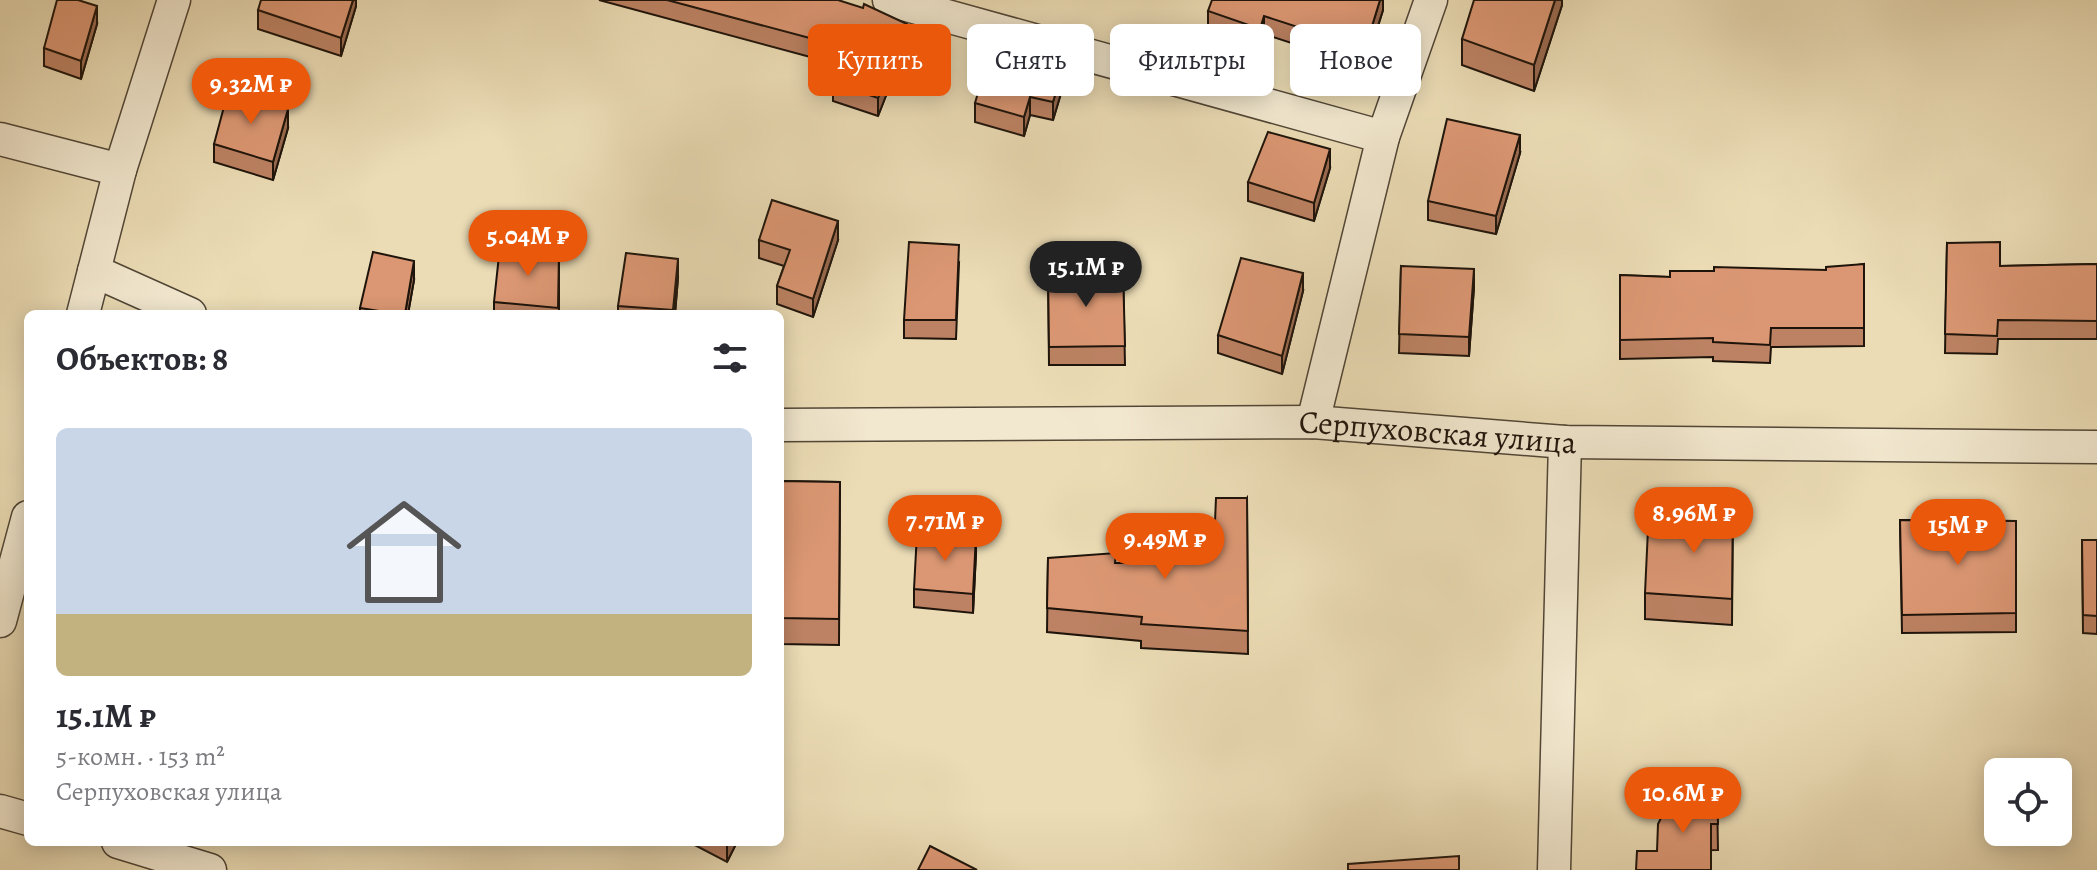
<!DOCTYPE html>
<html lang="ru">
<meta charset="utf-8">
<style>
body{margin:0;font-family:Alegreya,serif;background:#f2f2f3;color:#2b2b33;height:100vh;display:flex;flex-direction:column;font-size:30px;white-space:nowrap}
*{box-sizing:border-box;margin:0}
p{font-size:26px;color:#7c7c81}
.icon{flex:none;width:44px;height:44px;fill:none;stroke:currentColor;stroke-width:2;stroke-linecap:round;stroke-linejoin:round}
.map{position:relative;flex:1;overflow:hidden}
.sheet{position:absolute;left:24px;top:310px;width:760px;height:536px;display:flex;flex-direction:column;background:#fff;border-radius:12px;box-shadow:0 4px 20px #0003}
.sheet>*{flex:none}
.hud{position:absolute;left:808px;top:24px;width:760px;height:72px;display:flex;gap:16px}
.fabs{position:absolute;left:1984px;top:758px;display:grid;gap:16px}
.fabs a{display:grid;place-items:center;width:88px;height:88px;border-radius:12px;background:#fff;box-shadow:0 4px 20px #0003;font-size:40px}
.price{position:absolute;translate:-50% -68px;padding:0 18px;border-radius:28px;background:#ea580c;color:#fff;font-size:26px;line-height:52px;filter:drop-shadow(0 2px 4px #0008)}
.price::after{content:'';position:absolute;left:50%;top:48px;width:24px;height:18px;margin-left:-12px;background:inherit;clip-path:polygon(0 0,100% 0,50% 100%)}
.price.current{background:#222;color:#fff}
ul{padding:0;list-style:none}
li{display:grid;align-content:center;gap:16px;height:424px;padding:0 32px}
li+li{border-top:2px solid #e1e1e2}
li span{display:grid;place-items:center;height:248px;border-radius:12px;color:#555}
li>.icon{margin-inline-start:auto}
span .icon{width:144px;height:144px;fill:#fffc;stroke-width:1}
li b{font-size:34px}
h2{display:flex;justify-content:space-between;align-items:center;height:96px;padding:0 32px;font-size:34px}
.tag{padding:0 28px;border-radius:12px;background:#fff;box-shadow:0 4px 20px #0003;font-size:28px;line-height:72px}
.tag.current{background:#ea580c;color:#fff}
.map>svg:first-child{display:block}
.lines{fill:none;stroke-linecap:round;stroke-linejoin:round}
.minor-casing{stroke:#514636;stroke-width:35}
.minor{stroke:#f2e8cf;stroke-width:32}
.wall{fill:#bc8263;stroke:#1e140b;stroke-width:2}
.shaded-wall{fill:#996a50;stroke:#1e140b;stroke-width:2}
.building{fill:#db9773;stroke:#1e140b;stroke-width:2}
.labels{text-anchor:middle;stroke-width:6;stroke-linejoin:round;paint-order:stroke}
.street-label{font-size:32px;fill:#1e140b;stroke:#f2e8cf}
</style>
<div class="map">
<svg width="2097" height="870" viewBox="0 0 2097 870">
<rect width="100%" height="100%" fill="#ebdcb5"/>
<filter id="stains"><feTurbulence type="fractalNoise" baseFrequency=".0025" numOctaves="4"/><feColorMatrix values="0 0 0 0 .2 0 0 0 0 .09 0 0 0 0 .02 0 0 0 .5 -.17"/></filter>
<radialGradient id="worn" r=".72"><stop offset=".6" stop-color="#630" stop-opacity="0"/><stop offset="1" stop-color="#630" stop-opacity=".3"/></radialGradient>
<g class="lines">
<defs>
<g id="minor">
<polyline points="889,0 1383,137"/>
<polyline points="0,139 120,170"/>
<polyline points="94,271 190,314"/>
<polyline points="83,314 120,170 174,0"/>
<polyline points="1313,422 1383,137 1431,0"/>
<path id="s1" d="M780,425L1313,422L1565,442L2097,447"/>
<polyline points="0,621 28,517"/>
<polyline points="0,811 28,819"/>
<polyline points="118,842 210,870"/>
<polyline points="1554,870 1565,442"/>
</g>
</defs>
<use href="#minor" class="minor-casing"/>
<use href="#minor" class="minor"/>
</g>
<g class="wall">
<polygon points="356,0 356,6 341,56 258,29 258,10"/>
<polygon points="599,0 838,0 907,42 878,116 833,101 833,83 840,65"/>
<polygon points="1383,0 1383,10 1365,67 1264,34 1260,47 1208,29 1208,11"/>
<polygon points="1562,0 1562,5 1534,91 1462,65 1462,39"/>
<polygon points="97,24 81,79 44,66 44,48"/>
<polygon points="1062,90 1053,120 1030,115 1024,136 975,122 975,103"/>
<polygon points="288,128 273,180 214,162 214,144"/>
<polygon points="1520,153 1496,234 1428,220 1428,201"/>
<polygon points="1330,168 1314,221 1248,201 1248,182"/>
<polygon points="759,240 838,240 813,317 777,304 777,286 784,266 759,258"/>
<polygon points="1947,243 2000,266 2097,264 2097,339 1998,339 1997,354 1945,353"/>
<polygon points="559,253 559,314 494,314 494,302"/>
<polygon points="959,263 956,339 904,338 904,320"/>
<polygon points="1864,264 1864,346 1771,347 1770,363 1713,361 1713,357 1620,359 1620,275 1670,277 1826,270"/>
<polygon points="1401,266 1474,287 1469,356 1399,353"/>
<polygon points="1123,269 1125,365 1049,365 1048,272"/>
<polygon points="678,278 675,314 618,314 618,306"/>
<polygon points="414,280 408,314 360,314 360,308"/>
<polygon points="1303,291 1282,374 1218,353 1218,335"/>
<polygon points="780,481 840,482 839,645 780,644"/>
<polygon points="1733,497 1732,625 1645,619 1645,593"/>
<polygon points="1247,498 1248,654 1141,648 1141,641 1047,632 1048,558 1116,563 1185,563 1214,545"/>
<polygon points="1900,520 2016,521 2016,632 1902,633"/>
<polygon points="2082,540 2097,540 2097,634 2083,633"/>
<polygon points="976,553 973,613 914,607 914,589"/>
<polygon points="1717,794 1718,850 1657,851"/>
<polygon points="689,842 737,842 727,862"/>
</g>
<g class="shaded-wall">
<polygon points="353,0 356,0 356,6 341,56 341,38"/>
<polygon points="1380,0 1383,0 1383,10 1365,67 1365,49"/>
<polygon points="1555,0 1562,0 1562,5 1534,91 1534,65"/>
<polygon points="97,6 97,24 81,79 81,61"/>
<polygon points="1264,16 1264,34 1260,47 1260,29"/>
<polygon points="907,24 907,42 878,116 878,98"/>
<polygon points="1062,72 1062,90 1053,120 1053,102"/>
<polygon points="1030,97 1030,115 1024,136 1024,117"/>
<polygon points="288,109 288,128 273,180 273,162"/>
<polygon points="1520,135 1520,153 1496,234 1496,216"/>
<polygon points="1330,149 1330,168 1314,221 1314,203"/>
<polygon points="838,221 838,240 813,317 813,299"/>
<polygon points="678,259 678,278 675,314 673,314"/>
<polygon points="414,261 414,280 408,314 405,314"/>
<polygon points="1474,269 1474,287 1469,356 1469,337"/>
<polygon points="1303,273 1303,291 1282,374 1282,356"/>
<polygon points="976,535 976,553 973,613 973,594"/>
<polygon points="727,842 737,842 727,862"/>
</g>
<g class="building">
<polygon points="57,0 78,0 97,6 81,61 44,48"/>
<polygon points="261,0 353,0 341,38 258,10"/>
<polygon points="667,0 838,0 863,8 864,4 907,24 878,98 833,83 847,48"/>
<polygon points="1212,0 1380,0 1365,49 1264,16 1260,29 1208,11"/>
<polygon points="1474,0 1555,0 1534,65 1462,39"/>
<polygon points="990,52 1062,72 1053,102 1030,97 1024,117 975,103"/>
<polygon points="229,88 288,109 273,162 214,144"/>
<polygon points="1447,119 1520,135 1496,216 1428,201"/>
<polygon points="1268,132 1330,149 1314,203 1248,182"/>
<polygon points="772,200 838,221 813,299 777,286 790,250 759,240"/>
<polygon points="909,242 959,245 956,320 904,320"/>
<polygon points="2000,242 2000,266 2097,264 2097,321 1998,320 1997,336 1945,334 1947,243"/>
<polygon points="500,246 559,253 558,308 494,302"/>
<polygon points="373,252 414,261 405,314 398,314 360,308"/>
<polygon points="626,253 678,259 673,310 618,306"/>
<polygon points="1241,258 1303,273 1282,356 1218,335"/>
<polygon points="1864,264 1864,328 1771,328 1770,345 1713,342 1713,338 1620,340 1620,275 1670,277 1670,271 1714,271 1714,267 1826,270 1826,267"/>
<polygon points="1401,266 1474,269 1469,337 1399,334"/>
<polygon points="1123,269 1125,346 1049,347 1048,272"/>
<polygon points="780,481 840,482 839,619 780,618"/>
<polygon points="1702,494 1733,497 1732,599 1645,593 1648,529 1702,531"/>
<polygon points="1216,498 1247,498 1248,631 1141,624 1142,617 1047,608 1048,558 1116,553 1115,563 1185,563 1186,548 1214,545"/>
<polygon points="1900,520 2016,521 2016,613 1902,615"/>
<polygon points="917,533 976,535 973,594 914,589"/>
<polygon points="2082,540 2097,540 2097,616 2083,615"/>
<polygon points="1692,793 1717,794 1718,824 1711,824 1711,870 1636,870 1637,851 1657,851 1658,824 1670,800"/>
<polygon points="930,846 977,870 918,870"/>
<polygon points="1459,856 1459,870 1348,870 1348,864"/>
</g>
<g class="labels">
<g class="street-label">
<text dy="11" stroke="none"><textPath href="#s1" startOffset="658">Серпуховская улица</textPath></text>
</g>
</g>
<rect width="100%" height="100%" filter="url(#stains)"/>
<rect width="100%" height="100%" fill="url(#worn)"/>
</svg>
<div class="fabs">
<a><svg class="icon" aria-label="locate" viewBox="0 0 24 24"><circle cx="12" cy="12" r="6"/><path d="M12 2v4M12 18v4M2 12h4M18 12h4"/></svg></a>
</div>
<b class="price" style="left:251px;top:126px">9.32M ₽</b>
<b class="price" style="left:528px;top:278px">5.04M ₽</b>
<b class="price current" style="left:1086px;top:309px">15.1M ₽</b>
<b class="price" style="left:1694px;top:555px">8.96M ₽</b>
<b class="price" style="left:945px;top:563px">7.71M ₽</b>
<b class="price" style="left:1958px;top:567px">15M ₽</b>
<b class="price" style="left:1165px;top:581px">9.49M ₽</b>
<b class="price" style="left:1683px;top:835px">10.6M ₽</b>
<div class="hud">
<a class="tag current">Купить</a>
<a class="tag">Снять</a>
<a class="tag">Фильтры</a>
<a class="tag">Новое</a>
</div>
<section class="sheet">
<h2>Объектов: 8<svg class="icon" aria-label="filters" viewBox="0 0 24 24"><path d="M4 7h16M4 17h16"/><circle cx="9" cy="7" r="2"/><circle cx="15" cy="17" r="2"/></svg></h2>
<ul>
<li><span style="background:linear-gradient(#c9d6e8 75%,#c2b280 0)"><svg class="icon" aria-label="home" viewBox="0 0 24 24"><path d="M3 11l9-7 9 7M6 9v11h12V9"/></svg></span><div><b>15.1M ₽</b><p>5-комн. · 153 m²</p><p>Серпуховская улица</p></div></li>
</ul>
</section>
</div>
